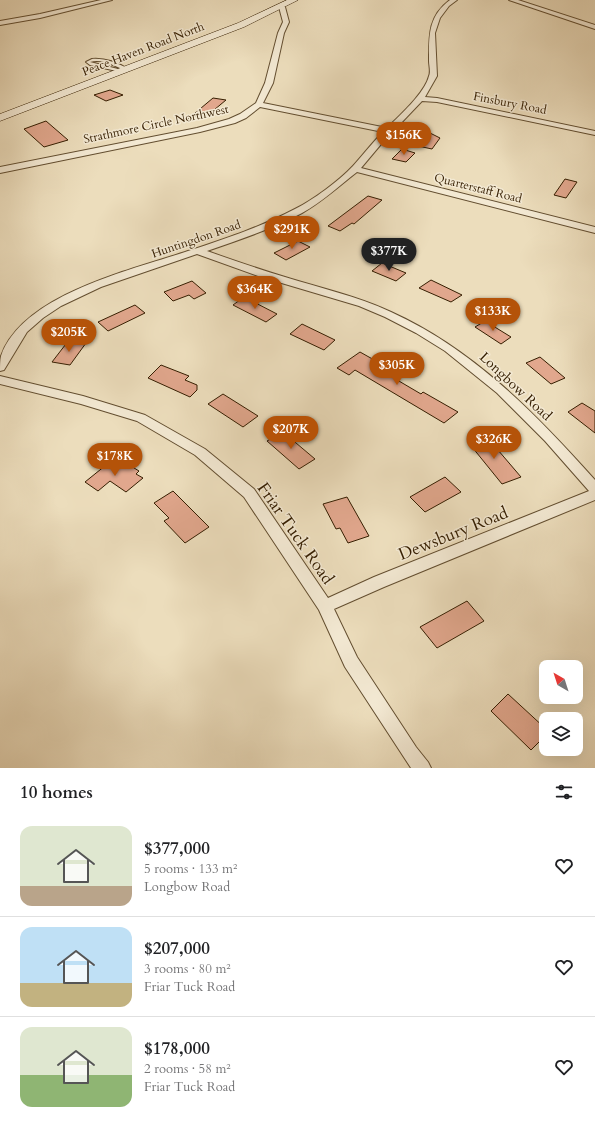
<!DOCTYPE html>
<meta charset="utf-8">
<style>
body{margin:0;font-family:Cardo,serif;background:#f2f2f2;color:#202124;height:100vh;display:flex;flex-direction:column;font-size:15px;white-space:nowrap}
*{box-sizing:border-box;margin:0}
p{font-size:13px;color:#757577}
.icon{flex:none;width:22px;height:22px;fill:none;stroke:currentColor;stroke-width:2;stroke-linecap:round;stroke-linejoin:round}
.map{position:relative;height:768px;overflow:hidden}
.panel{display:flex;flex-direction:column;background:#fff;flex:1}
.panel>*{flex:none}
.needle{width:26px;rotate:321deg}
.controls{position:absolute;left:539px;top:660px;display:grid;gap:8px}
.controls a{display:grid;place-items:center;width:44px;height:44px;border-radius:8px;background:#fff;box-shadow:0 4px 16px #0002;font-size:20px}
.price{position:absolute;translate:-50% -34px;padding:0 9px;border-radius:14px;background:#b45309;color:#fff;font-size:13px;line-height:26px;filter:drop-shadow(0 1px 2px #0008)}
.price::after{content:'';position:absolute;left:50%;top:24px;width:12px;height:9px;margin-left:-6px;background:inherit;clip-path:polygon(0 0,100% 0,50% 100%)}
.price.on{background:#222;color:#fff}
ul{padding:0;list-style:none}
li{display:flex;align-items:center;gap:12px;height:100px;padding:0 20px}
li+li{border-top:1px solid #e0e0e0}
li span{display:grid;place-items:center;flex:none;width:112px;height:80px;border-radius:12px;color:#555}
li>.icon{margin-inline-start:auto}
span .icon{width:48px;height:48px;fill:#fffc;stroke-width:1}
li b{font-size:17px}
h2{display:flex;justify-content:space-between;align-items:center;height:48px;padding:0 20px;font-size:17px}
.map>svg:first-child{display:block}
.building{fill:#e1a78d;stroke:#351e01}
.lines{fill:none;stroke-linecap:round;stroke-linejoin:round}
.lane-casing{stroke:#634e30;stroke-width:2}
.street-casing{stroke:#634e30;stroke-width:2}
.secondary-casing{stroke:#351e01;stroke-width:1}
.lane{fill:#f3e9d3;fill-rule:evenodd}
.street{fill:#f3e9d3;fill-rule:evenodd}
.secondary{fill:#f3e9d3;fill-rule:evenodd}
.labels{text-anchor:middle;stroke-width:3;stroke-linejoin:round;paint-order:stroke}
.far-street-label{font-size:12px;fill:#351e01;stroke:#f3e9d3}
.street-label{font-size:14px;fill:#351e01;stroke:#f3e9d3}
.near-street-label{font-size:17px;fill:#351e01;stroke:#f3e9d3}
</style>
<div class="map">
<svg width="595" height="768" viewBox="0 0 595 768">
<rect width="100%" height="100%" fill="#ecddbc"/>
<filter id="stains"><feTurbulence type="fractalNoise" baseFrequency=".005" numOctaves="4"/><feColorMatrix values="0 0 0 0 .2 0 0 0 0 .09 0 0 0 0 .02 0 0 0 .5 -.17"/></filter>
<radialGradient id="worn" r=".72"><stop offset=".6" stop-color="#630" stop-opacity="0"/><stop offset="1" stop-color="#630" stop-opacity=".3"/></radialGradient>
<g class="building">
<polygon points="110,90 123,95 106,101 94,95"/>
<polygon points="213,98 226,100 214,110 188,119"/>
<polygon points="46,121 68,140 44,147 24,129"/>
<polygon points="430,133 440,138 432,149 418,146"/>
<polygon points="402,149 415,153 406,162 392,159"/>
<polygon points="565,179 577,182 566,198 554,195"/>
<polygon points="368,196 382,200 354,224 352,223 340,231 328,226"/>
<polygon points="298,241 310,247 286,260 274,253"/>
<polygon points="382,263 406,273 396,281 372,271"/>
<polygon points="431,280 462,295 451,302 419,288"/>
<polygon points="192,281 206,293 194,299 189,295 173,301 164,292"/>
<polygon points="244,297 277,314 266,322 233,305"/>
<polygon points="135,305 145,313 108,331 98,322"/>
<polygon points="485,321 511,337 501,344 475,327"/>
<polygon points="302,324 335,340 324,350 290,334"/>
<polygon points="69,340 86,343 70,365 52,362"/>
<polygon points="360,352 392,370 387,374 421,394 423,392 458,412 444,423 355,370 349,375 337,368"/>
<polygon points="540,357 565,378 551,384 526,363"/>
<polygon points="161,365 189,376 185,380 197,385 197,390 190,397 148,378"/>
<polygon points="223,394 258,416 243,427 208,404"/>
<polygon points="582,403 595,411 595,433 568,412"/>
<polygon points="283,432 315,459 299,469 267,441"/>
<polygon points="486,436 521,477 502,484 468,442"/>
<polygon points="111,461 121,467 126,463 139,471 136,474 143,478 126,492 110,481 98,491 85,482"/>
<polygon points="445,477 461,492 425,512 410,497"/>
<polygon points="173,491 209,527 185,543 164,521 169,518 154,503"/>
<polygon points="347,497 369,536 348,543 340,528 336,529 323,504"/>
<polygon points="467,601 484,621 437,648 420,627"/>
<polygon points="508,694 546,729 546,735 531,750 491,711"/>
</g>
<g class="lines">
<defs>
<path id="lane" d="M92,59C104,58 118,63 128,69L125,70C114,66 102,58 90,62L122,70L123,71L121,72L90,65L86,62Z"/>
<g id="street">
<polygon points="101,0 112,0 40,18 0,25 0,21 40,14"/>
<path d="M450,0H457L449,6L440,18L435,33L437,76L425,97L437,98L595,131V135L437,102L422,101L382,143L361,168L595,227V233L357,172C339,186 322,202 302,213C272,229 239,240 207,251C233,260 258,269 285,277C320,288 357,296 391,312C473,349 536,414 595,480V500L384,587L334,609L357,657L416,747L428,762L431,768H411L345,667L319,610L244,497L195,455L137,421L81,404L0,384V376L83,396L145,415L205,449L254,489L328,598L374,577L589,491L545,441L497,393L445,351L416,333L385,317L359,306L258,276L197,254L101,287L61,306L43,318L27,332L4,370L0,371C0,366 0,360 1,356C23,294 132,270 188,251C224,239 261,227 295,209C313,200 339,181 353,166C363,155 372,143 383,132L260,107L246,118L235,123L200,132L0,173V167L197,128L229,119L240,114L256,103L265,83L278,33L283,22L279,7L282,5L285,7L289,22L284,33L273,83L263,103L387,128C399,116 425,93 429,76C431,72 429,65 429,61C429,36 428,16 450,0Z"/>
<polygon points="509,0 518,0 595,25 595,29"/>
</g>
<polygon id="secondary" points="287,0 298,0 244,27 0,121 0,114 238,23"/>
</defs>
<use href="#lane" class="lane-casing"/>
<use href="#street" class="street-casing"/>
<use href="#secondary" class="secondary-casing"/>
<use href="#lane" class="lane"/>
<use href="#street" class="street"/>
<use href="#secondary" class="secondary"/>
</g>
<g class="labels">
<g class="far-street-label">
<text transform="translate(143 49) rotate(-21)" y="4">Peace Haven Road North</text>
<text transform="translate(510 103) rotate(11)" y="4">Finsbury Road</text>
<text transform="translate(156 124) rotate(-12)" y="4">Strathmore Circle Northwest</text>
<text transform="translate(478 188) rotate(14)" y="4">Quarterstaff Road</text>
<text transform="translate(196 239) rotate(-19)" y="4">Huntingdon Road</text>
</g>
<g class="street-label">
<text transform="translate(516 386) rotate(43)" y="5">Longbow Road</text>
</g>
<g class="near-street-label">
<text transform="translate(296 533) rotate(55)" y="6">Friar Tuck Road</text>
<text transform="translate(453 533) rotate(-22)" y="6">Dewsbury Road</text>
</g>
</g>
<rect width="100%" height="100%" filter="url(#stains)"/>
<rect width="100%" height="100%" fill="url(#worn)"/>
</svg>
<div class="controls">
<a><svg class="needle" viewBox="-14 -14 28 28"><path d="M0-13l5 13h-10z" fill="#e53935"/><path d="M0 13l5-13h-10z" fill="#757577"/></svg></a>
<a><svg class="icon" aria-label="layers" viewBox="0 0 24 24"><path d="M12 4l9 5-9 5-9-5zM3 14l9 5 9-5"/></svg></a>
</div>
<b class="price" style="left:404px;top:156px">$156K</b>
<b class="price" style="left:292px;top:250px">$291K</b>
<b class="price on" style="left:389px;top:272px">$377K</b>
<b class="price" style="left:255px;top:310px">$364K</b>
<b class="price" style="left:493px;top:332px">$133K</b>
<b class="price" style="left:69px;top:353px">$205K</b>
<b class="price" style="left:397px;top:386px">$305K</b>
<b class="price" style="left:291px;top:450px">$207K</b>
<b class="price" style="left:494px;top:460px">$326K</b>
<b class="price" style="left:115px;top:477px">$178K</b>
</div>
<section class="panel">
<h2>10 homes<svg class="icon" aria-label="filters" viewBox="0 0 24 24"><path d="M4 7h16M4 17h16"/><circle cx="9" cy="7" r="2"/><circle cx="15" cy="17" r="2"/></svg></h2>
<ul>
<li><span style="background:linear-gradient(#dfe7d0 75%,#b9a48a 0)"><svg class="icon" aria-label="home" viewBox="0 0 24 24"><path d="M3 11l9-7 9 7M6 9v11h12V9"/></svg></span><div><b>$377,000</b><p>5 rooms · 133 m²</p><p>Longbow Road</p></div><svg class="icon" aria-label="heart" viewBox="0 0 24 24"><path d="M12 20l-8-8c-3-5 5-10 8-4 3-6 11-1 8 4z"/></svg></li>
<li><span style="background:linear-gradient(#bfe0f5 70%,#c2b280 0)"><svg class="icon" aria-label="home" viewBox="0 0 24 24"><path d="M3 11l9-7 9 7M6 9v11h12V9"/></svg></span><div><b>$207,000</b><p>3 rooms · 80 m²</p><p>Friar Tuck Road</p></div><svg class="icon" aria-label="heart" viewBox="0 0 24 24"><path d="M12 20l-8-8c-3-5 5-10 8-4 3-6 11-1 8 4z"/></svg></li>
<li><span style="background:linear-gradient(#dfe7d0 60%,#8fb573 0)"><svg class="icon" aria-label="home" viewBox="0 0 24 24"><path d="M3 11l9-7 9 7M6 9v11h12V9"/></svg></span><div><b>$178,000</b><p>2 rooms · 58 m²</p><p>Friar Tuck Road</p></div><svg class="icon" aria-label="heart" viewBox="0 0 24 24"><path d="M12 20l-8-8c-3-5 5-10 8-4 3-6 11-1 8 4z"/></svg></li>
</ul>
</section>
